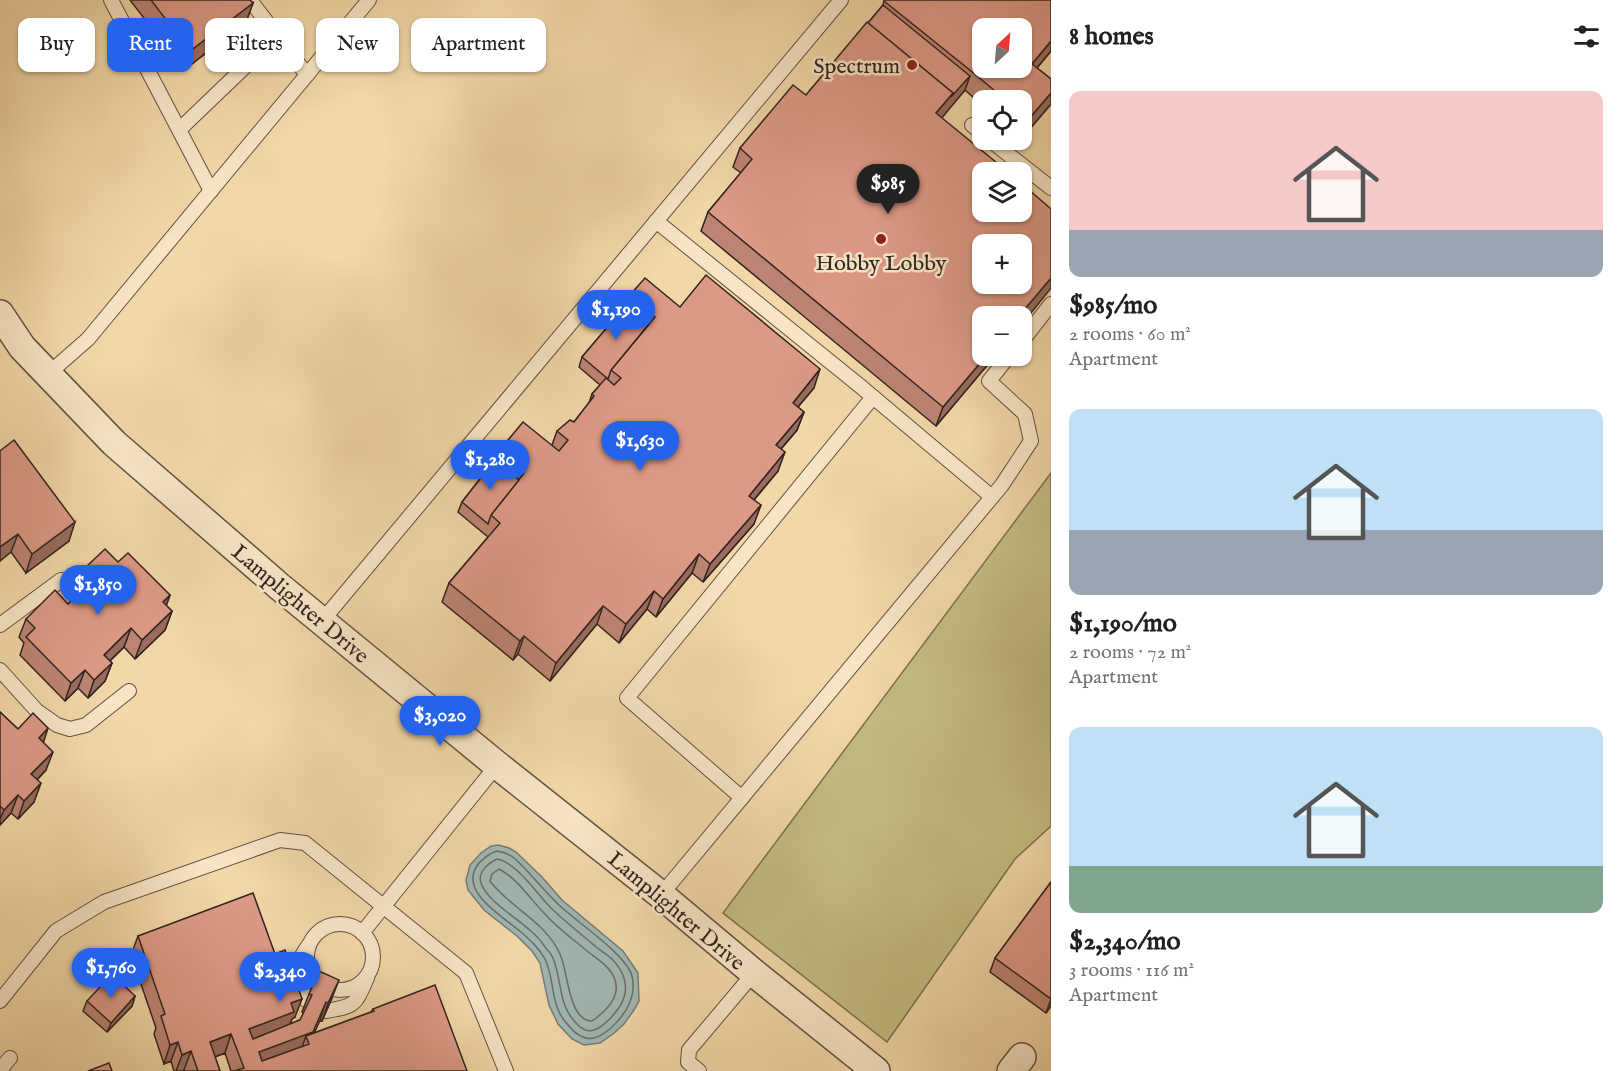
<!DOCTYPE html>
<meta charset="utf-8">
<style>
body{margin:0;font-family:"IM FELL English",serif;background:#f2f2f2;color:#202124;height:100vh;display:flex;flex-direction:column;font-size:22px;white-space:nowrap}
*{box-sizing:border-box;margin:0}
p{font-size:20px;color:#757577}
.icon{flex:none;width:33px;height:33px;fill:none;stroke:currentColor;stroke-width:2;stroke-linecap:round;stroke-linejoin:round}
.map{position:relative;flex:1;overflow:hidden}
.details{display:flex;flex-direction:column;background:#fff;width:570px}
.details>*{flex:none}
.hud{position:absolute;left:18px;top:18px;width:570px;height:54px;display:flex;gap:12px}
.needle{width:39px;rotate:26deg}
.tools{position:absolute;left:972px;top:18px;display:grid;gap:12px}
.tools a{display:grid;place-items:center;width:60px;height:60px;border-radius:12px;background:#fff;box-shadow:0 2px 4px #0004;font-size:30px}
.price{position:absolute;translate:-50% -51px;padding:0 14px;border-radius:21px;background:#2563eb;color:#fff;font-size:20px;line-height:39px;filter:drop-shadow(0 2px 3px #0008)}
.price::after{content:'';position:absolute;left:50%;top:36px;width:18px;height:14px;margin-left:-9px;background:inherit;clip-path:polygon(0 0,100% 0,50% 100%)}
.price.current{background:#222;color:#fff}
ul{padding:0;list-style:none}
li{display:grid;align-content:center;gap:12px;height:318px;padding:0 18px}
li span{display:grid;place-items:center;height:186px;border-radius:12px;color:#555}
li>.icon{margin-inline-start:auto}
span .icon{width:108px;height:108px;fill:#fffc;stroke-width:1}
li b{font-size:26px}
h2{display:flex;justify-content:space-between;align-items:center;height:72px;padding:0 18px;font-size:26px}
.chip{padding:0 21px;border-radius:12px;background:#fff;box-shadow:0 2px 4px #0004;font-size:21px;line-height:54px}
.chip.current{background:#2563eb;color:#fff}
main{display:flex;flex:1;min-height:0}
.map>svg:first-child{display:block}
.green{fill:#c3bc82;stroke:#7a7050;stroke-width:1.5}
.water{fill:#a0b7b3;stroke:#747c78;stroke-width:1.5}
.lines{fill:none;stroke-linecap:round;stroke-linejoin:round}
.shore{stroke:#686e69;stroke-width:1.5}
.lane-casing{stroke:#615141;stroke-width:16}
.street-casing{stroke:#615141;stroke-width:30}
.lane{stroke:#f7e5c6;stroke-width:14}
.street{stroke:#f7e5c6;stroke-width:27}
.wall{fill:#bd8473;stroke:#31241f;stroke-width:1.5}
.shaded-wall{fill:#9a6b5e;stroke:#31241f;stroke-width:1.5}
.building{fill:#dc9986;stroke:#31241f;stroke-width:1.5;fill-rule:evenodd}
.poi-dot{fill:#8f2418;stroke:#f7e5c6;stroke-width:2}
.labels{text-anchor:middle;stroke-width:5;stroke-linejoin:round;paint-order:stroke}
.poi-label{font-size:22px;fill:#31241f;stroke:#f7e5c6;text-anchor:end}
.street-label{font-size:22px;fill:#31241f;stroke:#f7e5c6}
</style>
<main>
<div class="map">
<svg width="1051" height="1071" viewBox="0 0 1051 1071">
<rect width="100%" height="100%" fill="#f2d7a8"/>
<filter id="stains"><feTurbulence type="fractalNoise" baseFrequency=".00333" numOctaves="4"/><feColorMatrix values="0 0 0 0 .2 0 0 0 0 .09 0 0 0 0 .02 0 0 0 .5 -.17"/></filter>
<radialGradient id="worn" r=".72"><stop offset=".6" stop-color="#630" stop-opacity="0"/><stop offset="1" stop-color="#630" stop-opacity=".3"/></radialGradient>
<polygon class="green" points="1051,473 1051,826 1015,859 887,1042 723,913"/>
<polygon class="water" points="498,845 509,848 516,852 542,877 562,900 623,951 638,973 639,1001 634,1010 624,1024 613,1034 600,1043 584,1045 572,1039 558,1024 549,1005 540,963 532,951 517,936 484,910 468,890 466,880 470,865 481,853 491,846"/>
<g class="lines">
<g class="shore">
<path d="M497,851C504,852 509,854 514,858C530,872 542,889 558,904C575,921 626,954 632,976C637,997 626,1014 611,1028C604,1034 593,1042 583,1037C577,1035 573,1031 569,1026C549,1006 556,982 545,959C539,948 530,940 521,932C504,917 456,891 479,863C484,858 490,853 497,851Z"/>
<path d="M497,859C518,863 538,896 553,910C567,923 581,934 595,946C601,951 608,955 613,960C627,975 630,993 618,1009C612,1017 603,1027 594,1030C588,1032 582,1029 578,1025C557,1005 563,983 553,958C551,954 548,950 545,947C531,924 489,906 481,883C477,872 489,863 497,859Z"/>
<path d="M499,869C518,879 530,899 545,914C557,928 573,939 587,951C597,959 611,967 615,980C621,998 605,1012 592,1021C568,1021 568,970 560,954C546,922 510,908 490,881L492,874Z"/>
</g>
<defs>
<g id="lane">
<polyline points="111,0 211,191"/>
<polyline points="250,0 307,75"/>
<polyline points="972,125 982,133"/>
<polyline points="180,129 277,36"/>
<polyline points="990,140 1051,188"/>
<polyline points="656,221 860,386 992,497"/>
<polyline points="1022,341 1051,304"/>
<polyline points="48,374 88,339 369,0"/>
<polyline points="322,621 841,0"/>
<polyline points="0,625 61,580"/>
<polyline points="0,670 37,711 57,725 70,729 86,725 129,691"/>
<polyline points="742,798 627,698 873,397"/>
<polyline points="661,895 1002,485 1031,441 1025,414 989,381 1009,356"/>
<circle cx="340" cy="957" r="33"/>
<polyline points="362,933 497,765"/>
<polyline points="0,1001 56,931 104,902 280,840 305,843 466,973 506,1071"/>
<polyline points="307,1001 298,977 298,962 308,946"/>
<path d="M326,1011C356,1006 355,1005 367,978"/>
<polyline points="0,1070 10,1058"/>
<polyline points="699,1071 688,1062 689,1050 754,973"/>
</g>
<g id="street">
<polyline points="0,314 22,347 114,443 280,587 497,765 661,895 754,973 876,1071"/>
<polyline points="1011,1071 1022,1057"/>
</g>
</defs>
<use href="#lane" class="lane-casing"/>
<use href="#street" class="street-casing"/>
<use href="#lane" class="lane"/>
<use href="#street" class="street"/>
</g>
<g class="wall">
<polygon points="130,0 250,0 253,3 246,22 184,70"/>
<polygon points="1051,0 1051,51 1037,68 1051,79 1051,104 1022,138 1022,100 982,100 982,105 965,90 941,117 982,356 995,356 936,426 701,231 708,212 741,173 733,167 740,148 806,95 868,23 883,5 884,1"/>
<polygon points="630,295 680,307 814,388 798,407 804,412 797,430 781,449 778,471 754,500 754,524 703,582 692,573 656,617 647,609 619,643 597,624 550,681 518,654 513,660 442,602 449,583 488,537 458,512 462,502 494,461 498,452 552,445 557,431 574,422 589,403 592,394 600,385 579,367 582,357 627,304"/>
<polygon points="0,451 69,541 26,573 11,552"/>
<polygon points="118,562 170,595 166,606 172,611 165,630 135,659 124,647 110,661 112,663 105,681 88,698 78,688 65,701 20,655 24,643 19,637 26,619 68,604 84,588 81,585 87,566"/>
<polygon points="0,712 18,729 43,743 46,770 37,780 34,802 18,819 11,813 0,825"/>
<polygon points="1051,882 1051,1006 1046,1013 990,972 995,958"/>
<polygon points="138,936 295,1017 292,1019 290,1024 300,1020 304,1013 302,1012 309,994 332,998 322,1021 320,1020 314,1033 371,1012 373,1009 467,1071 231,1071 225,1053 215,1057 220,1071 185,1071 184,1070 181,1071 174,1071 171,1061 164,1064 154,1034 156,1028 131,955"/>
<polygon points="135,996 132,1006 107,1032 83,1011 87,1001"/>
</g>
<g class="shaded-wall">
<polygon points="253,3 246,22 184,70 190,51"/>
<polygon points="1051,41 1051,51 1025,82 1032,64"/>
<polygon points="970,76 965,90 930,132 936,113 953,93"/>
<polygon points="1051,93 1051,104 1022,138 1028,120"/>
<polygon points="1051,278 1051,288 1022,324 1022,316 1019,316"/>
<polygon points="986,356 995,356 936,426 943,407"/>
<polygon points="820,369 814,388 786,421 793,403"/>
<polygon points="804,412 797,430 769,463 776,445"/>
<polygon points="785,452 778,471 742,514 749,496"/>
<polygon points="761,505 754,524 703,582 710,564"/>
<polygon points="75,522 69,541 26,573 32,554"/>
<polygon points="18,534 11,552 0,561 0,547"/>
<polygon points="699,554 692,573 656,617 663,599"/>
<polygon points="654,591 647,609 619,643 626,624"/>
<polygon points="170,595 163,614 163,602"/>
<polygon points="603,606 597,624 550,681 556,663"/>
<polygon points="172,611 165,630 135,659 142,640"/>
<polygon points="131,628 124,647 97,673 104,655"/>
<polygon points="524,636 518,654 513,660 520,641"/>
<polygon points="112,663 105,681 88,698 94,680"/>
<polygon points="85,670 78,688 65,701 71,683"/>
<polygon points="48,728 42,747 39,738"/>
<polygon points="53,752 46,770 25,792 31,774"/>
<polygon points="41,783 34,802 18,819 24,801"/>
<polygon points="18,795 11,813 0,825 0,819 4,810"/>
<polygon points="339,980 332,998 322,1021 328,1003"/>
<polygon points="135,996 132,1006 107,1032 111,1023"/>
<polygon points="302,999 295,1017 292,1019 287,1031 243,1048 249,1029 291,1003"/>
<polygon points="1051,999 1051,1006 1046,1013"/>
<polygon points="326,1002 320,1020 306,1051 309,1044 306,1036 300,1053 252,1071 259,1052"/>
<polygon points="231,1034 225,1053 203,1061 210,1042"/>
<polygon points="178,1042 171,1061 164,1064 170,1045"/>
<polygon points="191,1051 184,1070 181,1071 176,1071 182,1055"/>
</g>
<g class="building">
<polygon points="151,0 250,0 253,3 190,51"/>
<path d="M885,0H1051V41L1032,64L1051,79V93L1028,120L1022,114V100H1006L971,71L884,1ZM982,28H1022V68H982Z"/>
<polygon points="883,5 970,76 951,97 953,93 868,23"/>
<path d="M867,22L953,93L936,113L1008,172H982V212H1022V184L1051,209V278L1019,316H982V356H986L943,407L708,212L752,159L740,148L793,85L806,95ZM982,244H1022V284H982Z"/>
<polygon points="706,275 820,369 793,403 804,412 776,445 785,452 749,496 761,505 710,564 699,554 663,599 654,591 626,624 603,606 556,663 524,636 520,641 449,583 500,523 491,515 524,473 498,452 523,422 559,451 568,440 557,431 570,420 574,422 594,396 592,394 606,378 614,385 621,378 611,370 655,317 630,295 645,278 680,307"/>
<polygon points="627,304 649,324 611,370 608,379 582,357"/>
<polygon points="14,440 75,522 32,554 18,534 0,547 0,451"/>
<polygon points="494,461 519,480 491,515 488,524 462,502"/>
<polygon points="105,549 118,562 128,553 170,595 163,602 172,611 142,640 131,628 104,655 112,663 94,680 85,670 71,683 26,637 35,628 26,619 55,590 68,604 97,576 87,566"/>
<polygon points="0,712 18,729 33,713 48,728 39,738 53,752 31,774 41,783 24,801 18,795 4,810 0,806"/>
<polygon points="1051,882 1051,999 995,958"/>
<polygon points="253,893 275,954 285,950 302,999 291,1003 294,1012 249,1029 253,1039 300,1020 312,995 309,994 319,971 339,980 328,1003 326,1002 313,1032 259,1052 262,1061 309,1044 306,1036 374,1011 373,1009 435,985 467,1071 234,1071 244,1068 231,1034 210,1042 220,1071 198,1071 191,1051 182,1055 178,1042 170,1045 161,1016 165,1014 138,936"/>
<polygon points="112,974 135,996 111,1023 87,1001"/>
<polygon points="109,1063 112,1071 88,1071"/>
</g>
<g class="poi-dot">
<circle cx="912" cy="65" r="6"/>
<circle cx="881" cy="239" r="6"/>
</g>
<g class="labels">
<g class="poi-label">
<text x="900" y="73">Spectrum</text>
<text x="881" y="270" text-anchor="middle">Hobby Lobby</text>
</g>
<g class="street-label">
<text transform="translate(301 603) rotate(40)" y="8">Lamplighter Drive</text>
<text transform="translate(677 910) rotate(40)" y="8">Lamplighter Drive</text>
</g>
</g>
<rect width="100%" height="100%" filter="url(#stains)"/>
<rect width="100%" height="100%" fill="url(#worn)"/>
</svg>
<div class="tools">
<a><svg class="needle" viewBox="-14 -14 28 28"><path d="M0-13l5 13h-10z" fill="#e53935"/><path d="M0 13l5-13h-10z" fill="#757577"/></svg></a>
<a><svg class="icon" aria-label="locate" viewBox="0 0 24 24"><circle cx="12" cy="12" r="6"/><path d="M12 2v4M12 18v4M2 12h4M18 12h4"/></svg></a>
<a><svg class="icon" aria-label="layers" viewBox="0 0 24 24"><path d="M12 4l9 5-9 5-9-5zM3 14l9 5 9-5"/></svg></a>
<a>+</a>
<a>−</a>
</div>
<b class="price current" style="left:888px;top:215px">$985</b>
<b class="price" style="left:616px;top:341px">$1,190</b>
<b class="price" style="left:640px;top:472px">$1,630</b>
<b class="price" style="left:490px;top:491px">$1,280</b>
<b class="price" style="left:98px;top:616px">$1,850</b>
<b class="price" style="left:440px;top:747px">$3,020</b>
<b class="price" style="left:111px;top:999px">$1,760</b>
<b class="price" style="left:280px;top:1003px">$2,340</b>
<div class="hud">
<a class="chip">Buy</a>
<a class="chip current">Rent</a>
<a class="chip">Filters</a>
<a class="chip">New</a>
<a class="chip">Apartment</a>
</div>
</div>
<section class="details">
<h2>8 homes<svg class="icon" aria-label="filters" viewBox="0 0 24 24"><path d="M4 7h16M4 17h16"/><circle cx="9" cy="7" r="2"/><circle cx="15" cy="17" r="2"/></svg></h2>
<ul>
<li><span style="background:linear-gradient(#f6c9c9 75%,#9aa5b1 0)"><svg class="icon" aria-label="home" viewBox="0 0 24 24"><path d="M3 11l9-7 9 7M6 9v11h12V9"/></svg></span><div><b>$985/mo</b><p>2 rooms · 60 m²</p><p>Apartment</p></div></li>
<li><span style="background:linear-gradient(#bfe0f5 65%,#9aa5b1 0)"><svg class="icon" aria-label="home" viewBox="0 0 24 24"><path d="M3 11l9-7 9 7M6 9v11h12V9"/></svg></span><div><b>$1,190/mo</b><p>2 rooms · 72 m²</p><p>Apartment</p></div></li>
<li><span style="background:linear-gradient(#bfe0f5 75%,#7fa58c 0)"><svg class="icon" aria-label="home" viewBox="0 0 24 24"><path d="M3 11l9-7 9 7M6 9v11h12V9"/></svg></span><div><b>$2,340/mo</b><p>3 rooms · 116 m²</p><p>Apartment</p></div></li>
</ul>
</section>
</main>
